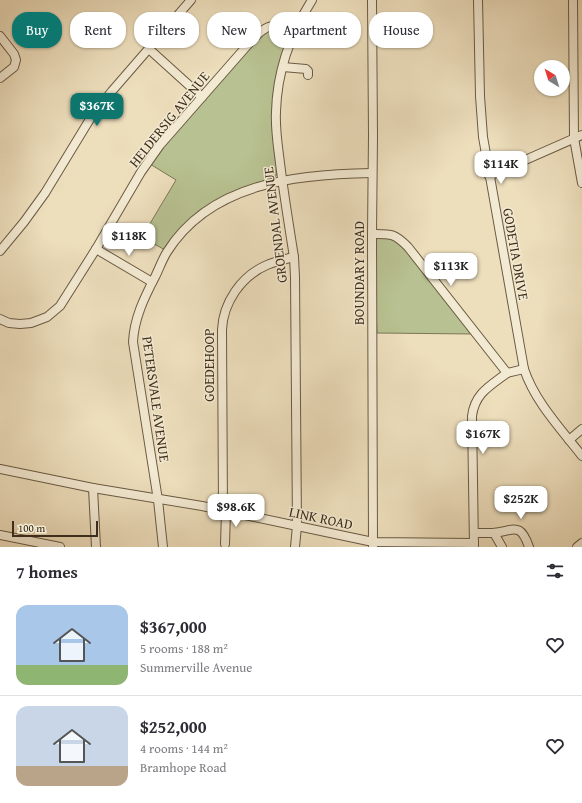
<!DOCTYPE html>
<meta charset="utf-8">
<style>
body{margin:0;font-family:"Gentium Book Plus",serif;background:#f2f2f3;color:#2b2b33;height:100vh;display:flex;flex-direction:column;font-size:15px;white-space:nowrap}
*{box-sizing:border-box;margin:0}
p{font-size:13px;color:#7c7c81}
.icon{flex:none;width:22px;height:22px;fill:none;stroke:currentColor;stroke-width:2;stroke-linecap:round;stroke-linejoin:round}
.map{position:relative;height:547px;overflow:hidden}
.sheet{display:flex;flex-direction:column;background:#fff;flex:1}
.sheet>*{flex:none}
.hud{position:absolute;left:12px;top:12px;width:558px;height:36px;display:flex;gap:8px}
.needle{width:26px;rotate:322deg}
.tools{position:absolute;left:534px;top:60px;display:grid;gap:8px}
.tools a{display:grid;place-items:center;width:36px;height:36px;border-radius:50%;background:#fff;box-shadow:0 1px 3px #0004;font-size:20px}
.scale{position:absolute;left:12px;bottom:10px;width:86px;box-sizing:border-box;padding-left:4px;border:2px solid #3e2e1b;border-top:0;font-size:11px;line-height:14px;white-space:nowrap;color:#3e2e1b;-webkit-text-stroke:3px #f3ead3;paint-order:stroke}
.price{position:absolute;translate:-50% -34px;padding:0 9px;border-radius:8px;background:#fff;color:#222;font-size:13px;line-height:26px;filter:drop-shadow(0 1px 2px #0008)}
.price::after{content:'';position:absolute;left:50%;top:24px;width:12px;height:9px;margin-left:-6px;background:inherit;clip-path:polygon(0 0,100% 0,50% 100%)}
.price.active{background:#0f766e;color:#fff}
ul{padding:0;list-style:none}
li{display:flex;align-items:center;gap:12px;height:100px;padding:0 16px}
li+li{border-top:1px solid #e1e1e2}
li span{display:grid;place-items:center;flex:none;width:112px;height:80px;border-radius:12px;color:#555}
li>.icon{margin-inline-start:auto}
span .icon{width:48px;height:48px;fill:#fffc;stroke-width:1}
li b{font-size:17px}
h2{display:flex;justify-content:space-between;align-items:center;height:48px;padding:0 16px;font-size:17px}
.pill{padding:0 14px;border-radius:16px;background:#fff;box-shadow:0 1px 3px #0004;font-size:14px;line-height:36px}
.pill.active{background:#0f766e;color:#fff}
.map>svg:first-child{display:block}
.green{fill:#b8c191;stroke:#7b7856}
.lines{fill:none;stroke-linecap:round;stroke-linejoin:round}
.minor-casing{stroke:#6a5a43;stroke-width:10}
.minor{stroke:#f3ead3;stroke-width:8}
.labels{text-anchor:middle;stroke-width:3;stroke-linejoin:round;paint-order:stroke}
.street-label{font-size:14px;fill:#3e2e1b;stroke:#f3ead3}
</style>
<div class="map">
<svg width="582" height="547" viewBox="0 0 582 547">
<rect width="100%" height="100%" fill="#eddebc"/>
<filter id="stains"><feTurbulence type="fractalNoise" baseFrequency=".005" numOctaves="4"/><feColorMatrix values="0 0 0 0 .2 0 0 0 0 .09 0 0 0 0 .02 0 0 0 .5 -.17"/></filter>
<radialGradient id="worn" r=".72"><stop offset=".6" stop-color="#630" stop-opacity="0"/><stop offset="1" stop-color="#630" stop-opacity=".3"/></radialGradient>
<g class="green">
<polygon points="272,29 284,33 287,39 282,56 276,176 273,179 233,192 217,200 203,209 165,250 142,237 176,180 150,164 164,146 263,33"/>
<polygon points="373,238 395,238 474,334 377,333"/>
</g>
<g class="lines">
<defs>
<g id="minor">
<polyline points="372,0 373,135 372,234 373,547"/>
<path d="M478,0L480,96L483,137L524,369C535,402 561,429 582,456"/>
<polyline points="573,0 574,138 582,183"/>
<polyline points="0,36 14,54 16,60 14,67 0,78"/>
<polyline points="149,49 202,97"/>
<polyline points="283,67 306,69 308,71 308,75"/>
<polyline points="489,176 582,135"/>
<path d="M372,234C391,234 394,233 408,247L507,373L524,369"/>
<polyline points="96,249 152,282"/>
<polyline points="0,251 24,222 45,193 90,119 112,91 191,0"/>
<path d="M0,319L9,323L20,324L31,323L47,317L60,306L96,249L141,172L160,145L252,40C269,22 272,24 294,32"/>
<polyline points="569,440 582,429"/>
<polyline points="0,469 93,488 202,506 373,542 474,543"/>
<polyline points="93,488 96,547"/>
<path d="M223,511L222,330C223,303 241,276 267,265C276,261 285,259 294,257"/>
<path d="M474,533C480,533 486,533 493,533C514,531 520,521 529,547"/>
<polyline points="494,533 502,547"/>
<polyline points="0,535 60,547"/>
<polyline points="225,544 226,511"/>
<path d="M163,547L158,500L133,342C134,319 144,298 155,277C159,269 162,260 167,252C210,183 297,174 372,173"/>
<path d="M295,547L297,526L295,277L294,257C289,226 284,195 280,163C278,146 275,129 276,112C277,72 291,33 312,0"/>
<path d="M474,547L472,416C475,393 490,386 507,373"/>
<polyline points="577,547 582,543"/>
</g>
</defs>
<use href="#minor" class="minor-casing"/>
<use href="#minor" class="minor"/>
</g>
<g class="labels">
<g class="street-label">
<text transform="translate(169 119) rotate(-51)" y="5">HELDERSIG AVENUE</text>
<text transform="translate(275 225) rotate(-97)" y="5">GROENDAL AVENUE</text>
<text transform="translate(516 254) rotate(80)" y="5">GODETIA DRIVE</text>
<text transform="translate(359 273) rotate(-90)" y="5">BOUNDARY ROAD</text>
<text transform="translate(209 365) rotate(-90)" y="5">GOEDEHOOP</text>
<text transform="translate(156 399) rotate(82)" y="5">PETERSVALE AVENUE</text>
<text transform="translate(321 518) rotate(12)" y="5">LINK ROAD</text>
</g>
</g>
<rect width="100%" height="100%" filter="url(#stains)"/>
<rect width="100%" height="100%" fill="url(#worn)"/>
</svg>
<div class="tools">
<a><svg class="needle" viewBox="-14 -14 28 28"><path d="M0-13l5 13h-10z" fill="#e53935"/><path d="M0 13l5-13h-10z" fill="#7c7c81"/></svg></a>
</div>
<div class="scale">100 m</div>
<b class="price active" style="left:97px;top:127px">$367K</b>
<b class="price" style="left:501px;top:185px">$114K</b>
<b class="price" style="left:129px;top:257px">$118K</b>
<b class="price" style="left:451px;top:287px">$113K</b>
<b class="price" style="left:483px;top:455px">$167K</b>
<b class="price" style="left:521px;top:520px">$252K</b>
<b class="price" style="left:236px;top:528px">$98.6K</b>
<div class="hud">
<a class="pill active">Buy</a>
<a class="pill">Rent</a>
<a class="pill">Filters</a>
<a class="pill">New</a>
<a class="pill">Apartment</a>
<a class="pill">House</a>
</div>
</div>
<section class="sheet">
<h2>7 homes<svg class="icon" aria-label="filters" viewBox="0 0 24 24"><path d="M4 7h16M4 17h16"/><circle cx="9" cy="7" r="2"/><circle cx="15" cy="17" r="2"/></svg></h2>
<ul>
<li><span style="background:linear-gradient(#a9c7e8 75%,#8fb573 0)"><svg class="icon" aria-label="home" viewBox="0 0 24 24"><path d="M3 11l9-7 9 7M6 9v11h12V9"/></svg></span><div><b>$367,000</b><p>5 rooms · 188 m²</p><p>Summerville Avenue</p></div><svg class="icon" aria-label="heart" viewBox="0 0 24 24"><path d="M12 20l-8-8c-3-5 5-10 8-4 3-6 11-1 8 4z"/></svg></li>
<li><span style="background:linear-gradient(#c9d6e8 75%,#b9a48a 0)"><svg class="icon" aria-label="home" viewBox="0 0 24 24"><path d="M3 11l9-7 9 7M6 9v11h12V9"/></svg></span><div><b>$252,000</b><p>4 rooms · 144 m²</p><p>Bramhope Road</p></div><svg class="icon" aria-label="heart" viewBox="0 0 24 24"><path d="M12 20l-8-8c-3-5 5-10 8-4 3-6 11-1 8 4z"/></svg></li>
</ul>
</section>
